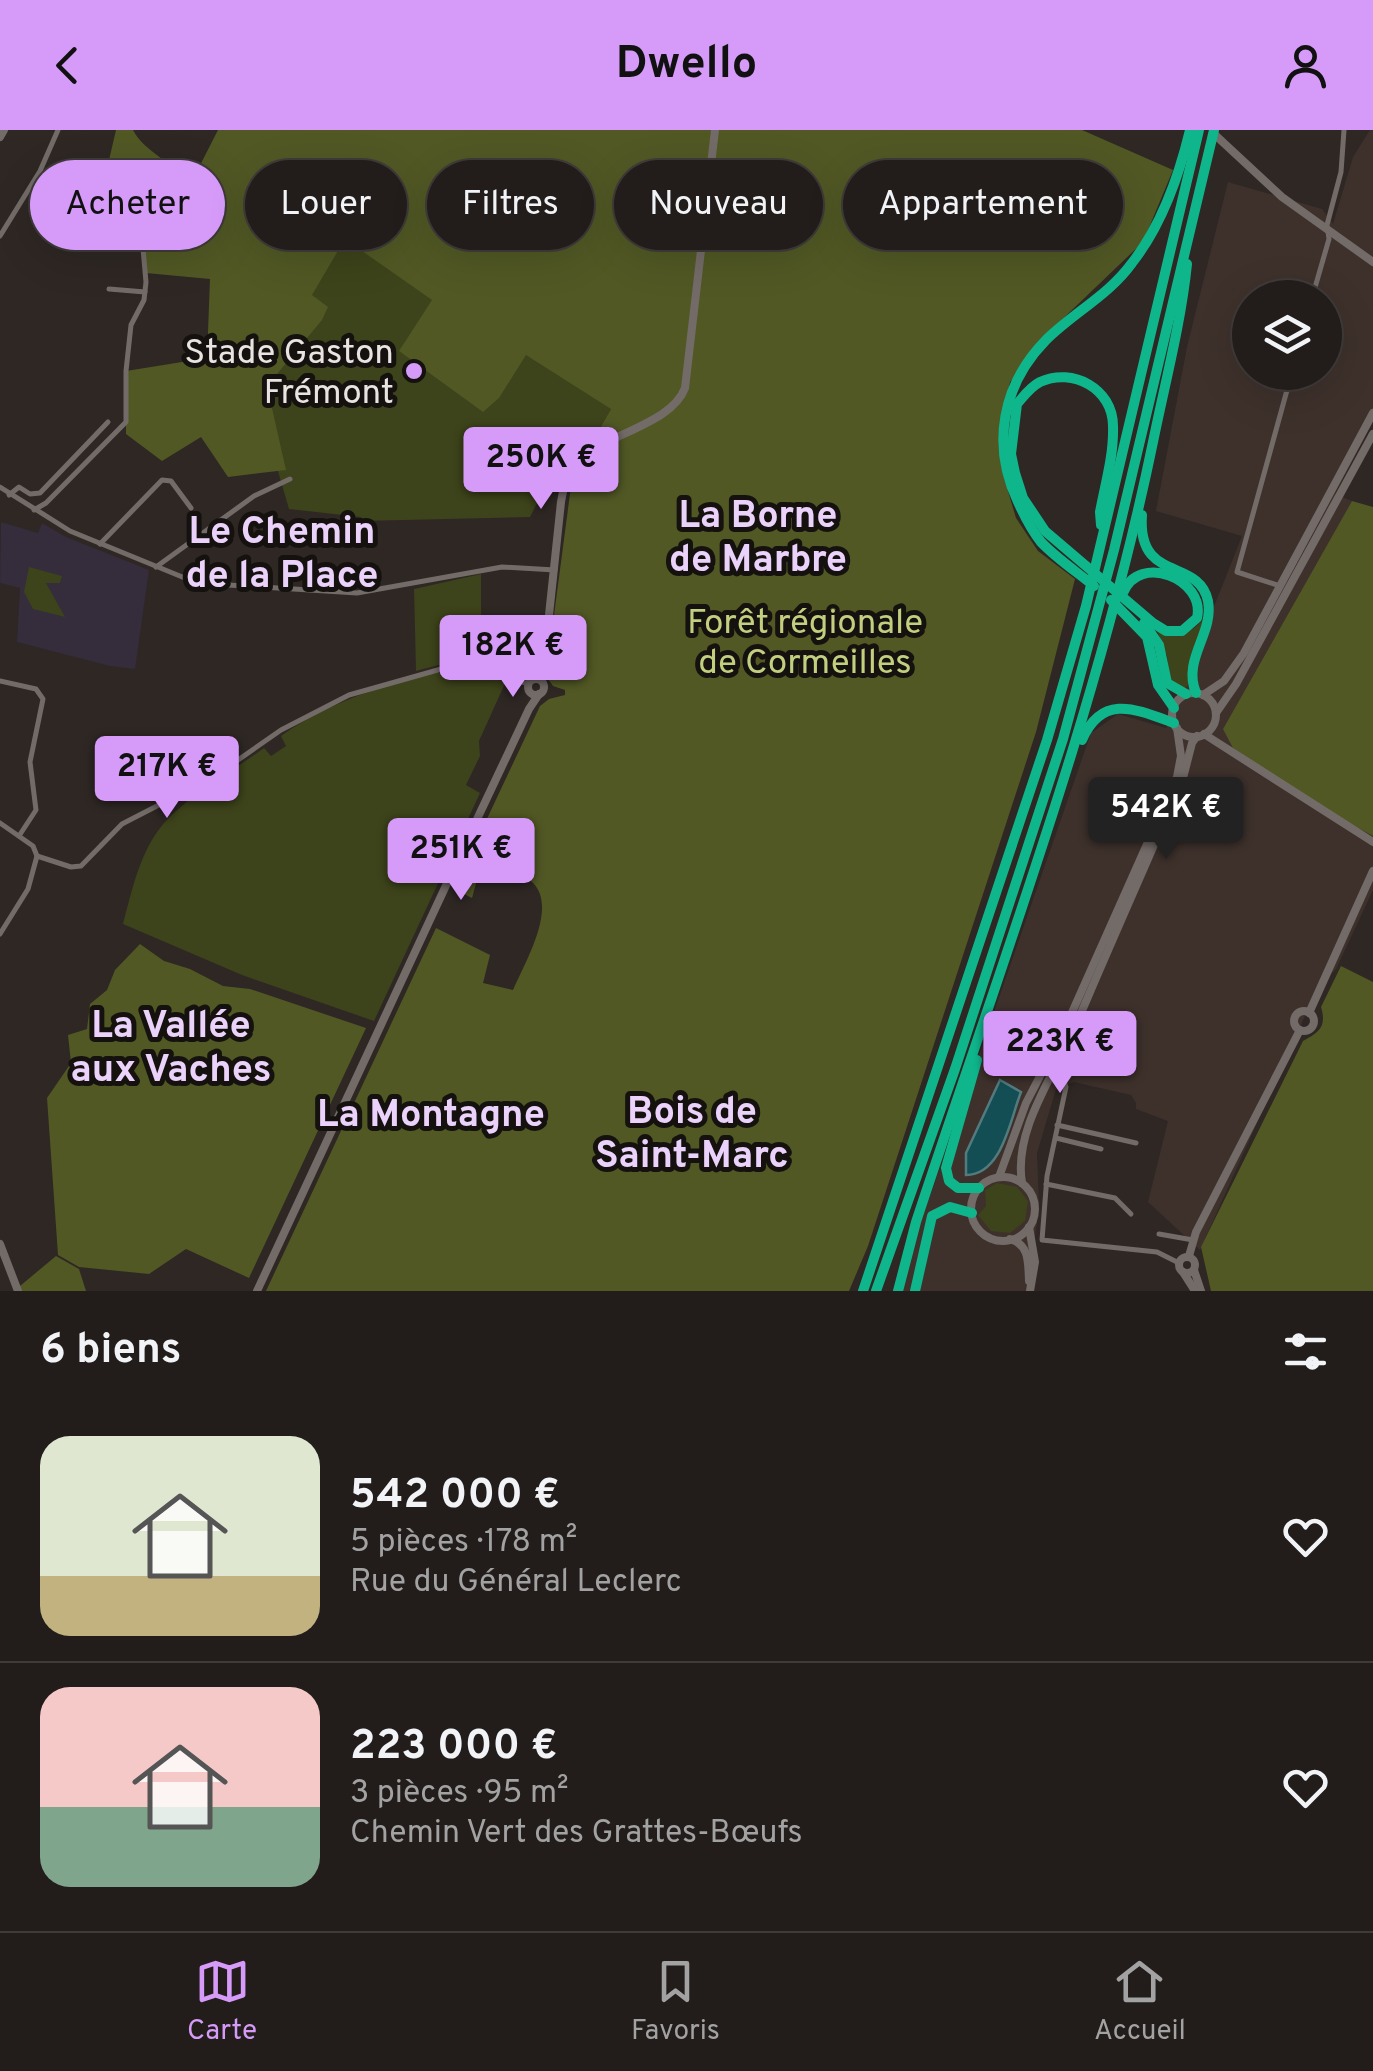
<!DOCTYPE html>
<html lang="fr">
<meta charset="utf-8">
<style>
body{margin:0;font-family:Overpass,sans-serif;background:#2a2624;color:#f1f3f6;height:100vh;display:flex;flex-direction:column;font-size:38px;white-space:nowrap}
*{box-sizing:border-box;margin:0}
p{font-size:32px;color:#a2a2a3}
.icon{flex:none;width:55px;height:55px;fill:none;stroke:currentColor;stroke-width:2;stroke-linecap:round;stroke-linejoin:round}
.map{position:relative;height:1161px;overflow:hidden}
.drawer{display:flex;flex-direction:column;background:#221d1b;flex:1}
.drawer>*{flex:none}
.banner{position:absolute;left:30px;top:30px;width:1315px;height:90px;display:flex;gap:20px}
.controls{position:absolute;left:1232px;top:150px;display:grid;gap:20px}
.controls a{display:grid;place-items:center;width:110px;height:110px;border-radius:50%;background:#221d1b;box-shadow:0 10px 40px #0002,0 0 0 2px #3f3b3a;font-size:50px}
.price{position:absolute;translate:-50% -85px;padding:0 22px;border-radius:10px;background:#d69bf9;color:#111;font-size:32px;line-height:65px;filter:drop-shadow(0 2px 5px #0008)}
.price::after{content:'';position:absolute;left:50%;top:60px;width:30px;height:22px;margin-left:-15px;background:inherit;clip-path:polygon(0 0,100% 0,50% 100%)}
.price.selected{background:#222;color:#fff}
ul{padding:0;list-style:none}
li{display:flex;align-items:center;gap:30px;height:250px;padding:0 40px}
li+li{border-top:2px solid #3f3b3a}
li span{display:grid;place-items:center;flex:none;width:280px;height:200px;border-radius:30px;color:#555}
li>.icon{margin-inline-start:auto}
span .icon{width:120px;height:120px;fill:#fffc;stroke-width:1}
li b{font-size:42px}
h2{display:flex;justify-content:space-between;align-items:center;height:120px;padding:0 40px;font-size:42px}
.pill{padding:0 35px;border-radius:45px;background:#221d1b;box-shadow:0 10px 40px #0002,0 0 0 2px #3f3b3a;font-size:35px;line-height:90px}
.pill.selected{background:#d69bf9;color:#111}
header{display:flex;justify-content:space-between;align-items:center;height:130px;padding:0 40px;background:#d69bf9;color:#111;font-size:45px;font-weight:700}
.dock{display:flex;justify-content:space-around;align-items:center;height:140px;border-top:2px solid #3f3b3a;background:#221d1b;font-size:28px;color:#a2a2a3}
.dock a{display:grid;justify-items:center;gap:5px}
.dock .selected{color:#d69bf9}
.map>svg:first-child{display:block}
.built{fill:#3e312c;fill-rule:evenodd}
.education{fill:#352c3c}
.green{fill:#3d431a}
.forest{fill:#515824}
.water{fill:#124e54;stroke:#527b7f;stroke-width:2.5}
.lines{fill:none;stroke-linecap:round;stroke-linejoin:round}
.street{stroke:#736b68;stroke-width:5}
.secondary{stroke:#736b68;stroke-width:8}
.highway{stroke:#0fb68c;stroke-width:10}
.poi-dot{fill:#d69bf9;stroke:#14110f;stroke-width:4}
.labels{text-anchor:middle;stroke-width:10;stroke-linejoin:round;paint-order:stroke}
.poi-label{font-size:35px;fill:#e9e4e2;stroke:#14110f;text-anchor:end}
.park-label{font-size:35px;fill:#c2cf7f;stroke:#14110f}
.neighbourhood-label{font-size:38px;font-weight:bold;fill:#ead2fa;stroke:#14110f}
</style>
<header><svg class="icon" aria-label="back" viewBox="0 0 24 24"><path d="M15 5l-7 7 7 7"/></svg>Dwello<svg class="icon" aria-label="person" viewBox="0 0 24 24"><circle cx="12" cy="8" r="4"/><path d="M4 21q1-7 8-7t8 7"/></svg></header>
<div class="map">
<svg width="1373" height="1161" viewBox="0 0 1373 1161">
<rect width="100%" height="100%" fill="#2e2724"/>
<path class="built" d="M1370,0H1373V292L1335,364L1352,371L1223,599L1338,687L1373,706V760L1336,839L1318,857L1200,1120L1148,1072L1168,991L1136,979V973L1131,965L1074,952L1056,959L1037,1023L1039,1077L1028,1161H897L1091,603L1118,584L1166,598L1242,406L1156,381L1187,217L1228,52L1322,79L1333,94L1353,27ZM1250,168H1325V242H1250Z"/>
<polygon class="education" points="1,392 38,403 42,393 66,407 149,440 135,539 110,536 17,512 20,458 0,453"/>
<g class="green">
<polygon points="345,109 614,274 592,312 562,324 530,387 362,391 361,387 289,379 254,259"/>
<polygon points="29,437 62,446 60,453 46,453 65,487 33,479 24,462"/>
<path d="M481,444V490L486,491L484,535C459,528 441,534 416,541L414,459Z"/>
<path d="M1204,488L1190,553L1183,560L1170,553L1167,526L1157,501C1179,504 1190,506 1204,488Z"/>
<path d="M463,537L507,549L479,611L480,626L466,655L480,663L374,891L242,845L123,794C132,760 140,721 164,693C189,665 233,641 264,618L271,626L286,616L281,606C334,568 399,550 463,537Z"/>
<polygon points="997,1053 1017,1057 1028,1071 1025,1091 1010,1103 991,1101 978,1085 986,1076 985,1060"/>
</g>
<g class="forest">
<path d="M116,0H133C142,19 175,36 192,51L218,0H1082L1173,40L1143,112L1050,201L1010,252L1000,299L1002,341L1016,388L1038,421L1075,449L1036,602L868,1116L849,1161H266L436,798L490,825L483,853L513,860C526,829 569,760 517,744L513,729L484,724L472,768L454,759L540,576L549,569L565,565V560L553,556L546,546L573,341L555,335L562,324L592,312L611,279L526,225L499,268L483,282L399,221L432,170L345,109L312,165L328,177L322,190L267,256L286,340L228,347L201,307L162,331L126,304V241L207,228L210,149L146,143L138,62L103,56Z"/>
<polygon points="1352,371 1373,377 1373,706 1338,687 1249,629 1233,618 1223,599"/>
<polygon points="140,814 164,831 190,839 223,856 250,859 366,898 249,1148 186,1119 149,1144 79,1137 58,1125 47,968 71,933 68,905 87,899 90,874 107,860 115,840"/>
<path d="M1341,836L1373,852V1161H1211L1201,1117L1303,911C1319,902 1327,897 1321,877Z"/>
<polygon points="56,1126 79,1139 86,1161 14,1161"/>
</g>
<path class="water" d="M1000,950L1021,962C1010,990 1002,1045 966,1045V1023Z"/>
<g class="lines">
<g class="street">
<polyline points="0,106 40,41 58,0"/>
<polyline points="109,159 145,162"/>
<polyline points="1312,168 1329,109 1327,95 1341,42 1344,0"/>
<polyline points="0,357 70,401 197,453 357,463 502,437 555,440"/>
<polyline points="9,365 19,357 30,364 40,363 108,292"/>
<polyline points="34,380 46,373 126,292 126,241 131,195 144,170 146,152 141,96"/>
<polyline points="100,414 162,350 171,351 191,378"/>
<polyline points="156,437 254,366 290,349"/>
<polyline points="1280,456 1237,442 1292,242"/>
<polyline points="0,551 36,559 43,569 30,632 36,680 19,706"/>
<polyline points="0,693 33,716 37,726"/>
<polyline points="37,726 71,737 81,736 122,694 215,646 281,600 349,565 459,534 529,554"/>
<polyline points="0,804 28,759 37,726"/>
<polyline points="1055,949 1064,951 1066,957 1047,1046 1042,1110 1157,1122 1179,1133"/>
<polyline points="1057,995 1136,1013"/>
<polyline points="1056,1008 1101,1019"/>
<polyline points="1046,1054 1115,1068 1131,1084"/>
<polyline points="1159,1104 1193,1110"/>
</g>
<g class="secondary">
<polyline points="1213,3 1282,67 1373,132"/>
<polyline points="0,7 4,0"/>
<circle cx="536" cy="557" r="8"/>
<path d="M542,551L561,372C563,362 564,351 570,341C593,305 670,298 685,258L715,0"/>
<circle cx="1194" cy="585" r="22"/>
<polyline points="1203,565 1224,551 1244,523 1373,283"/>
<polyline points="1216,583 1236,554 1373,304"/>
<polyline points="1204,604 1373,712"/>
<polyline points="462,721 529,579 539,564"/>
<circle cx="1304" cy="891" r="10"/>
<polyline points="1309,883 1373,741"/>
<polyline points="999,1047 1026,973 1066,896 1177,647 1181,626 1177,598"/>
<circle cx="1003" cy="1079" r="32"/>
<path d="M1022,1053C1013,999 1056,942 1076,895C1111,812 1148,730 1183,648L1192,613L1197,606"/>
<polyline points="1029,1097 1035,1132 1030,1161"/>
<path d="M1010,1109C1030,1115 1028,1133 1029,1151"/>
<polyline points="0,1114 18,1161"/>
<polyline points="1189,1126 1196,1102 1300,900"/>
<circle cx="1187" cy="1135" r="8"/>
<polyline points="1194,1140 1201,1161"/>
<polyline points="1183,1142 1195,1161"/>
<polyline points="257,1161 463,719"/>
</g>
<g class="highway">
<path d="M1142,385C1137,454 1199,427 1208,471C1214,504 1182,529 1196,563"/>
<path d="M1101,395L1100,382C1105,355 1114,325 1113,296C1113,259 1073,237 1040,252C1030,257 1024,266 1017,274L1011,324L1015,343L1023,368L1045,401L1153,493L1166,501H1182L1197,488C1206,449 1139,422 1123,463"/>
<path d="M1094,456C1077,442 1056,428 1041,412C1032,401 1024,385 1018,372C991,315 1002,255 1046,210C1073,183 1109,165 1132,133C1161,96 1179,46 1190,0"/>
<polyline points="1111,470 1147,507 1158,555 1174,578"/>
<polyline points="1144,493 1159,515 1167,553 1186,564"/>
<path d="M1082,610C1102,563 1136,579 1174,593"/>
<polyline points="977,930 946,1038 949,1051 958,1058 979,1058"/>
<polyline points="863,1161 1047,610 1086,476 1199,0"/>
<polyline points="876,1161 955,939 1063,609 1114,420 1214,0"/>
<path d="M898,1161L916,1092C1001,834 1098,579 1153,312C1165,253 1181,193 1187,134"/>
<polyline points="915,1161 932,1086 950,1077 972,1083"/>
</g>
</g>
<circle class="poi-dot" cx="414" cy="241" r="10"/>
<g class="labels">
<g class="poi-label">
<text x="394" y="233">Stade Gaston<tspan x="394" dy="40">Frémont</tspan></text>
</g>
<g class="park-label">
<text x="805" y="503">Forêt régionale<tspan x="805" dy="40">de Cormeilles</tspan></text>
</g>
<g class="neighbourhood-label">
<text x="758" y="397">La Borne<tspan x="758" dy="44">de Marbre</tspan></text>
<text x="282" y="413">Le Chemin<tspan x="282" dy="44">de la Place</tspan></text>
<text x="171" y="907">La Vallée<tspan x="171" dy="44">aux Vaches</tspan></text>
<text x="692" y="993">Bois de<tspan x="692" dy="44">Saint-Marc</tspan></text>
<text x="431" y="996">La Montagne</text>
</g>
</g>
</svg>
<div class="controls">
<a><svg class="icon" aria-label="layers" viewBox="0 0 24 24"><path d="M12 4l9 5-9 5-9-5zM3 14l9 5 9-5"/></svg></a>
</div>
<b class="price" style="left:541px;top:382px">250K €</b>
<b class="price" style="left:513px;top:570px">182K €</b>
<b class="price" style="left:167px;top:691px">217K €</b>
<b class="price selected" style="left:1166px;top:732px">542K €</b>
<b class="price" style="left:461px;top:773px">251K €</b>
<b class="price" style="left:1060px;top:966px">223K €</b>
<div class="banner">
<a class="pill selected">Acheter</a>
<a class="pill">Louer</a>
<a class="pill">Filtres</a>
<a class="pill">Nouveau</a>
<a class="pill">Appartement</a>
</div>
</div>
<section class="drawer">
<h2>6 biens<svg class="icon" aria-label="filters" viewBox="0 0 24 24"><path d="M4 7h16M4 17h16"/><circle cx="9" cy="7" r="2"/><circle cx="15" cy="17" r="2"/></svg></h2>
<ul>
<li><span style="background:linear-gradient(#dfe7d0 70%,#c2b280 0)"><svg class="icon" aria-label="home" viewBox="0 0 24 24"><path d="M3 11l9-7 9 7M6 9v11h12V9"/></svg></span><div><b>542 000 €</b><p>5 pièces · 178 m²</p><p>Rue du Général Leclerc</p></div><svg class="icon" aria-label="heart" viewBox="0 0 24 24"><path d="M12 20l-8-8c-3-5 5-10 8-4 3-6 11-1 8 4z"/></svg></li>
<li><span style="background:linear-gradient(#f6c9c9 60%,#7fa58c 0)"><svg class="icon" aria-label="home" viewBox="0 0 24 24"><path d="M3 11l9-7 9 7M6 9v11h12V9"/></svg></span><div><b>223 000 €</b><p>3 pièces · 95 m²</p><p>Chemin Vert des Grattes-Bœufs</p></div><svg class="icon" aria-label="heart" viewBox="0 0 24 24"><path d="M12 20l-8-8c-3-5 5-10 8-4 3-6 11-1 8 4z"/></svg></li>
</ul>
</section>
<nav class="dock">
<a class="selected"><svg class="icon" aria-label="map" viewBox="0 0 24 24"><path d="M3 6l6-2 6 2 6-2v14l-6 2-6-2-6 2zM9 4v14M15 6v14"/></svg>Carte</a>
<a><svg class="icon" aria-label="saved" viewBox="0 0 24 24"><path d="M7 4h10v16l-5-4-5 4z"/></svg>Favoris</a>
<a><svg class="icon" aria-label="home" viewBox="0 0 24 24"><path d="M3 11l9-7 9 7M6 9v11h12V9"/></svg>Accueil</a>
</nav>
